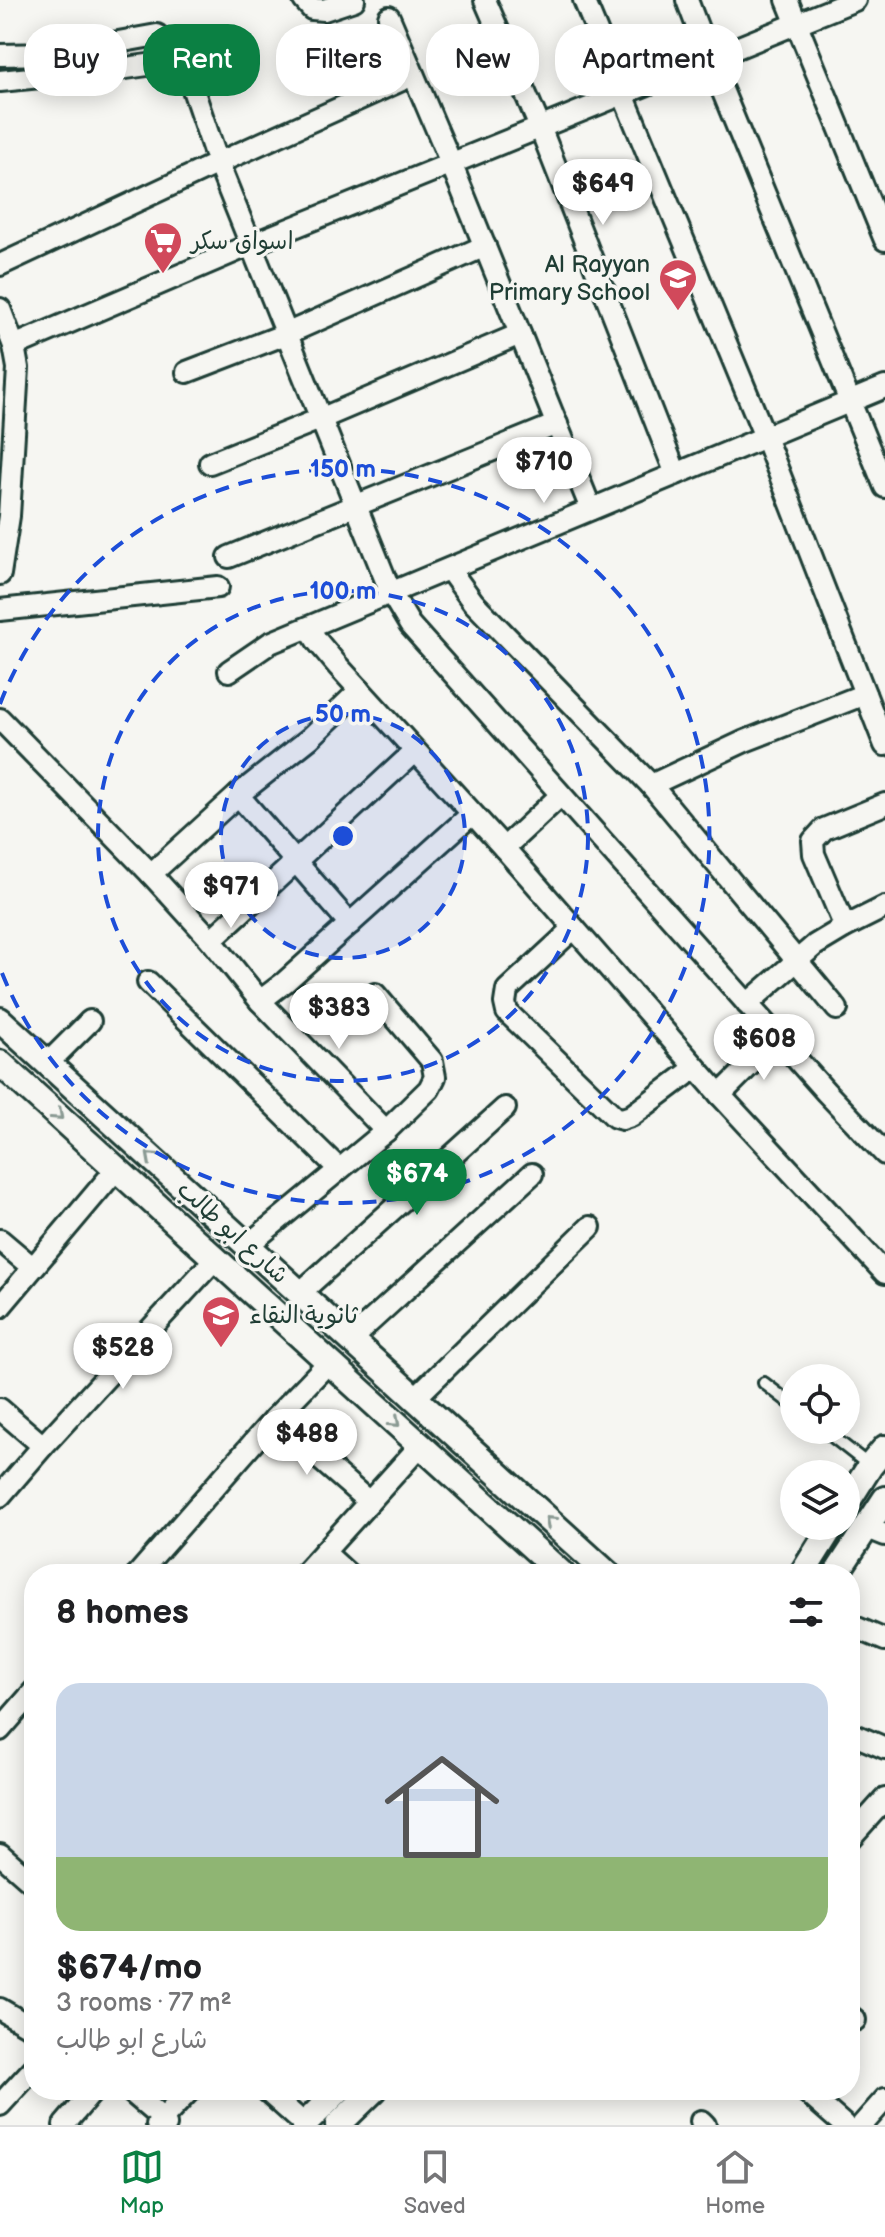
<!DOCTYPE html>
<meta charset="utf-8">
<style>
body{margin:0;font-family:"Balsamiq Sans","Playpen Sans Arabic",sans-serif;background:#f6f6f6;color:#202124;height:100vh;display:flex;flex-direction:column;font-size:30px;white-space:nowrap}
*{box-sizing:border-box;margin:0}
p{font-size:26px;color:#757577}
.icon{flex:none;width:44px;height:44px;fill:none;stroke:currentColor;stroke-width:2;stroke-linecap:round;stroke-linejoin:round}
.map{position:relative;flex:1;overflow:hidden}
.side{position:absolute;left:24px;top:1564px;width:836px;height:536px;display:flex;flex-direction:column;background:#fff;border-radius:32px;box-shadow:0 4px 20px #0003}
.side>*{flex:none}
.banner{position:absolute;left:24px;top:24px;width:838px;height:72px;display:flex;gap:16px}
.controls{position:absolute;left:780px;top:1364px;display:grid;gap:16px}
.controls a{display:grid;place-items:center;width:80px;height:80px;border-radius:50%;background:#fff;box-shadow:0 4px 20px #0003;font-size:40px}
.price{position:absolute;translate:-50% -68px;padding:0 18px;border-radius:28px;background:#fff;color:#222;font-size:26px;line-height:52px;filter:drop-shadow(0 2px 4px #0008)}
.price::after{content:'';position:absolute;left:50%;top:48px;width:24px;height:18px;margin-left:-12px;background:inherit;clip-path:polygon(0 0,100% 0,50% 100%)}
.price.on{background:#0b8043;color:#fff}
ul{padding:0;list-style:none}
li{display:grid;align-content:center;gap:16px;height:424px;padding:0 32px}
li+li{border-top:2px solid #e0e0e0}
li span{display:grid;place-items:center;height:248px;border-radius:24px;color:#555}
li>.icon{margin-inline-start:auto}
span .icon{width:144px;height:144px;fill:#fffc;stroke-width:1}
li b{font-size:34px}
h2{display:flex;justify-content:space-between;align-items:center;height:96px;padding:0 32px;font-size:34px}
.tag{padding:0 28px;border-radius:32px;background:#fff;box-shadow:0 4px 20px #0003;font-size:28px;line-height:72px}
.tag.on{background:#0b8043;color:#fff}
.dock{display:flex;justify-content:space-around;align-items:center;height:112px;border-top:2px solid #e0e0e0;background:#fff;font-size:22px;color:#757577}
.dock a{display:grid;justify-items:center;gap:4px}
.dock .on{color:#0b8043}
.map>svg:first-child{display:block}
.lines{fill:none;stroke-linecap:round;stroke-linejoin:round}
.service-casing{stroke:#1f3d34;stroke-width:16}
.minor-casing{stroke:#1f3d34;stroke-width:26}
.tertiary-casing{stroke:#1f3d34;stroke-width:30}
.service{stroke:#f6f6f2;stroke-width:10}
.minor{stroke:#f6f6f2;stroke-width:20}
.tertiary{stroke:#f6f6f2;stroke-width:24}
.oneway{stroke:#8a9a93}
.ring{fill:none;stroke:#1d4ed8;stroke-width:4;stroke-dasharray:14 10}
.labels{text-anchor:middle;stroke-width:7;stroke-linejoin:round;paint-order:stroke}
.poi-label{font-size:24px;fill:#1f3d34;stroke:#f6f6f2;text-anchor:start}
.street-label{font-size:24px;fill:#1f3d34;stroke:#f6f6f2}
.centre{fill:#1d4ed8;stroke:#f6f6f2;stroke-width:4}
.ring-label{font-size:24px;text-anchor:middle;font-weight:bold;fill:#1d4ed8;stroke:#f6f6f2;stroke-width:7;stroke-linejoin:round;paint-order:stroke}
</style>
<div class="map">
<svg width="885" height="2125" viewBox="0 0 885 2125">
<rect width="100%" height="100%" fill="#f6f6f2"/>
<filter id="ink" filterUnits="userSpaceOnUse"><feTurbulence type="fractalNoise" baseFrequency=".0125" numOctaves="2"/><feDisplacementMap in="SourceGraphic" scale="16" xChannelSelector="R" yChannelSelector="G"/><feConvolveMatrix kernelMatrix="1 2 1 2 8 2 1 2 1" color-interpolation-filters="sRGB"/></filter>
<g filter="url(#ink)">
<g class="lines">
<defs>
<g id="service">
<polyline points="764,1383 794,1406"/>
<polyline points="824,1430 870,1466"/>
</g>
<g id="minor">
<polyline points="304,0 312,9 324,10 354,0"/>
<polyline points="485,0 540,127 676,474"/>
<polyline points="584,0 765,437 885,745"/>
<polyline points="687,0 709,58 885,487"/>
<polyline points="787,0 885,240"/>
<polyline points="389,17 451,163 591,509"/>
<polyline points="0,55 52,54 157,35"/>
<polyline points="183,60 218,163 391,593 410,625 826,1092 885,1154"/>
<polyline points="0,81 112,70 183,60 217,59"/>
<polyline points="0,265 218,163 413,75"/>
<polyline points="0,309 14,346 18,368 9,516 0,574"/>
<polyline points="14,346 250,245 855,0"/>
<polyline points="187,372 286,334 485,246"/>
<polyline points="210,463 320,419 520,334"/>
<polyline points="229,557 557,424"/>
<polyline points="449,569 473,602 651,785 837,1009"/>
<polyline points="0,610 218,587"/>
<polyline points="309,628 317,641 338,666 504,848 720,1095 885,1273"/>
<polyline points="229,671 270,643 885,387"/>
<polyline points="0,719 151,874 211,940 260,1001 285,982 472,814"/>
<polyline points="651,785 745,741 865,694"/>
<polyline points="238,795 350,924"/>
<polyline points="504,848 561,795"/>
<polyline points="151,874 238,795 309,739 360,690"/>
<polyline points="845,927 814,854 813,841 824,829 885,804"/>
<polyline points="574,928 507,990 505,1003 507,1012 615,1117 622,1119 631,1116 695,1068"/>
<polyline points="211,940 415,751"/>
<polyline points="148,982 339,1169"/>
<polyline points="260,1001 386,1131"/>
<polyline points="747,1004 815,945 845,927 885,907"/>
<polyline points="48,1063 90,1021"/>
<polyline points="720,1095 777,1038"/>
<polyline points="0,1240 32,1267"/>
<polyline points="248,1245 386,1131 429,1089 435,1077 432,1061 375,994"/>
<polyline points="300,1293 505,1108"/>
<polyline points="0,1307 113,1173"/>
<polyline points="351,1339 532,1174"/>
<polyline points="415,1398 590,1227"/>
<polyline points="0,1409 43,1446"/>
<polyline points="274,1419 369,1502"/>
<polyline points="0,1496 43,1446 215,1259"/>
<polyline points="865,1527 885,1535"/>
<polyline points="324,1552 348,1574"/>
<polyline points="138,1574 274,1419 329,1362"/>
<polyline points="304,1574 420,1446"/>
<polyline points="850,1625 885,1640"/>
<polyline points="0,1730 34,1691"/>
<polyline points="850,1733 885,1748"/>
<polyline points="850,1838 885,1799"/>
<polyline points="0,1854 34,1884"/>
<polyline points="0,2009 34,2029"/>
<polyline points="850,2016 855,2020"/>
<polyline points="129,2090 163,2119 166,2125"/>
<polyline points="266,2090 304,2124"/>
<polyline points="804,2090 844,2125"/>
<polyline points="0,2105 34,2068"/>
<polyline points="701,2121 705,2125"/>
<polyline points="64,2125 94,2090"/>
<polyline points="157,2125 190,2090"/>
<polyline points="862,2125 885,2099"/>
</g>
<g id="tertiary">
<polyline points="0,1020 608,1574"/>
<polyline points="0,1063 562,1574"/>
<polyline points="846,1504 870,1466 885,1448"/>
<polyline points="802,1574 832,1526"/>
<polyline points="836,1574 885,1499"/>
<polyline points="304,2125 339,2090"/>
<polyline points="338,2125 374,2090"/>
</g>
</defs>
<use href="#service" class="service-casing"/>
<use href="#minor" class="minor-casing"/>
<use href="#tertiary" class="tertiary-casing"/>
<use href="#service" class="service"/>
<use href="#minor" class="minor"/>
<use href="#tertiary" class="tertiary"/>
</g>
<defs><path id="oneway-chevron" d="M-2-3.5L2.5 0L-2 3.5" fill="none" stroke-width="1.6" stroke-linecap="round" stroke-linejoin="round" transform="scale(2)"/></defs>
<g class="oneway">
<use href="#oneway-chevron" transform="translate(58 1115) rotate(42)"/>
<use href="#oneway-chevron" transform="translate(151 1157) rotate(-138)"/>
<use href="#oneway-chevron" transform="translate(395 1422) rotate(42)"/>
<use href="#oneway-chevron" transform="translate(550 1521) rotate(-138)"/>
</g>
</g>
<circle cx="343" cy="836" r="122" fill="#1d4ed8" fill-opacity=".12"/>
<g class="ring">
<circle cx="343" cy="836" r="122"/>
<circle cx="343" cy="836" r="245"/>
<path d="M0 704A367 367 0 1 1 0 968"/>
</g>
<defs>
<symbol id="supermarket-pin" viewBox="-11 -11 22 30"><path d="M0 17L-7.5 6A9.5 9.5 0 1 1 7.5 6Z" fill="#d1495b" stroke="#f6f6f2"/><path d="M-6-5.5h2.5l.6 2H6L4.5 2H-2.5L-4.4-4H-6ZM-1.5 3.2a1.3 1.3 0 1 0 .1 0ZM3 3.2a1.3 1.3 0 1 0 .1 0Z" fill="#fff"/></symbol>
<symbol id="school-pin" viewBox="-11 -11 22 30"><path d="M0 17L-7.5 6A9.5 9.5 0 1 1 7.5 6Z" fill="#d1495b" stroke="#f6f6f2"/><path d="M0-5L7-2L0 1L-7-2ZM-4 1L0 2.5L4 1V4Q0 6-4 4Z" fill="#fff"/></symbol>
</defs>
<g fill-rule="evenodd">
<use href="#supermarket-pin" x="141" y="219" width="44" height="60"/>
<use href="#school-pin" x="656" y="256" width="44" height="60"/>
<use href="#school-pin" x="199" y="1293" width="44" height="60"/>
</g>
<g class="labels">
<g class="poi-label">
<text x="191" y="249">اسواق سكر</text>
<text x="650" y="272" text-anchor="end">Al Rayyan<tspan x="650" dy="28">Primary School</tspan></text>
<text x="249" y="1323">ثانوية النقاء</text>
</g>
<g class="street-label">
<text transform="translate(233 1232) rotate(42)" y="8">شارع ابو طالب</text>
</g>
</g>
<circle cx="343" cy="836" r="12" class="centre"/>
<g class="ring-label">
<text x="343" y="477">150 m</text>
<text x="343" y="599">100 m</text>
<text x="343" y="722">50 m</text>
</g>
</svg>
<div class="controls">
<a><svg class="icon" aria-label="locate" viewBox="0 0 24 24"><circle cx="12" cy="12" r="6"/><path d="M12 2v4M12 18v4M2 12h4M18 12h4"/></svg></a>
<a><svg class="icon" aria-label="layers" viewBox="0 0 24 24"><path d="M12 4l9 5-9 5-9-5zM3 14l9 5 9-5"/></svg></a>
</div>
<b class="price" style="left:603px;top:227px">$649</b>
<b class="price" style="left:544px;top:505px">$710</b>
<b class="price" style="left:231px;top:930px">$971</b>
<b class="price" style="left:339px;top:1051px">$383</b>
<b class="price" style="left:764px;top:1082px">$608</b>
<b class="price on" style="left:417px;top:1217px">$674</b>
<b class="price" style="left:123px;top:1391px">$528</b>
<b class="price" style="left:307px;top:1477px">$488</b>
<div class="banner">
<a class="tag">Buy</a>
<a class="tag on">Rent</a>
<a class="tag">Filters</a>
<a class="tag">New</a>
<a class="tag">Apartment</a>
</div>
<section class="side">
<h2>8 homes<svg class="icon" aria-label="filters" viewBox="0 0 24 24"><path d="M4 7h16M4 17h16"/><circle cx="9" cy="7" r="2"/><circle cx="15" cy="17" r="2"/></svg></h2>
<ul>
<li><span style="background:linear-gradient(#c9d6e8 70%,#8fb573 0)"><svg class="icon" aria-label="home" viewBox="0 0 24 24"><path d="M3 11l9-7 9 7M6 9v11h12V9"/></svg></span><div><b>$674/mo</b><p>3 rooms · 77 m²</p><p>شارع ابو طالب</p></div></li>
</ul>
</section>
</div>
<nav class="dock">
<a class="on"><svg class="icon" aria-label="map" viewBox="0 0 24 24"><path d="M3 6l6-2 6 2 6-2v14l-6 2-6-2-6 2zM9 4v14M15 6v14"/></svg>Map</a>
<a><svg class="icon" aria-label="saved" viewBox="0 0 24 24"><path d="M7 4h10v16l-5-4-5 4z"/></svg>Saved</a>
<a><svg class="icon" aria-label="home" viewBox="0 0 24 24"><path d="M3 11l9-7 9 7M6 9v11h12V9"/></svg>Home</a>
</nav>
